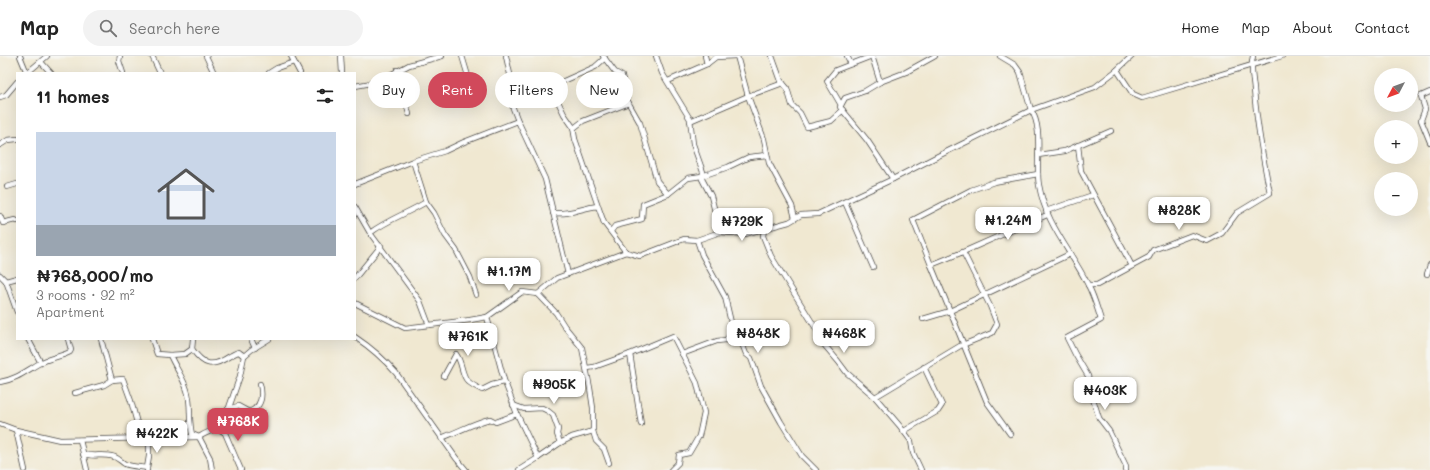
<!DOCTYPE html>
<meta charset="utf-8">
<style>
body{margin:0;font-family:Mali,sans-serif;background:#f2f2f2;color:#222;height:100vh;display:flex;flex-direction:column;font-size:15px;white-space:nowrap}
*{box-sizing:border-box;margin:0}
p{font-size:13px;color:#767676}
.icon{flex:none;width:22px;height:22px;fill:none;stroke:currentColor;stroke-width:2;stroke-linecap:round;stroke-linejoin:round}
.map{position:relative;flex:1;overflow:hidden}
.sheet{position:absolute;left:16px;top:16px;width:340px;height:268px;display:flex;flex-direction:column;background:#fff;border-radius:0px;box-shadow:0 4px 16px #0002}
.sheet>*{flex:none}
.hud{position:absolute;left:368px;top:16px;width:380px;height:36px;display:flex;gap:8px}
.needle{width:26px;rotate:229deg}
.fabs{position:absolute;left:1374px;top:12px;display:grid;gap:8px}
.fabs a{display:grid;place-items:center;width:44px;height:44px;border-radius:50%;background:#fff;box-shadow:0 4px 16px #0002;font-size:20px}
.price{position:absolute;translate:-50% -34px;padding:0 9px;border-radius:8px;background:#fff;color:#222;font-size:13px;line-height:26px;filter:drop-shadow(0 1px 2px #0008)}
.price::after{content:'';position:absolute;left:50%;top:24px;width:12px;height:9px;margin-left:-6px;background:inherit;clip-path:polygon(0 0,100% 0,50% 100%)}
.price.on{background:#d1495b;color:#fff}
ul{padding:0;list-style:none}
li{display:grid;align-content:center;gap:8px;height:212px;padding:0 20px}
li span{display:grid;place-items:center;height:124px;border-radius:0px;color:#555}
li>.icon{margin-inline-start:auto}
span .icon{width:72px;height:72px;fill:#fffc;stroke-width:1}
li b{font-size:17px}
h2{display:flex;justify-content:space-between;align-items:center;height:48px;padding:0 20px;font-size:17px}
.pill{padding:0 14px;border-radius:18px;background:#fff;box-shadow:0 4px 16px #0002;font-size:14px;line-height:36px}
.pill.on{background:#d1495b;color:#fff}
header{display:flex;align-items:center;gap:24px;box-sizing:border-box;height:56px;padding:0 20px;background:#fff;border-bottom:1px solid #e0e0e0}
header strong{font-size:19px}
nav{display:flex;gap:22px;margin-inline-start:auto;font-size:14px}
.search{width:280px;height:36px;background:#f2f2f2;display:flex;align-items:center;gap:10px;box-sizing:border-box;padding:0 14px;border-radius:22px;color:#767676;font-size:15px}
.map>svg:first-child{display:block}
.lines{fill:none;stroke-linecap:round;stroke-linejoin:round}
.street-casing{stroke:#494744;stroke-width:6}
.street{stroke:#fff;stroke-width:4.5}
</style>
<header>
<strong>Map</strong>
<div class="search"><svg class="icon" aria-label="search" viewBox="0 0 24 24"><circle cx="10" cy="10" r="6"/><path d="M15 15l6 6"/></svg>Search here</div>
<nav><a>Home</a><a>Map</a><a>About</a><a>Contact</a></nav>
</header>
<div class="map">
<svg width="1430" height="414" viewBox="0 0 1430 414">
<rect width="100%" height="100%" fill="#f6f6f2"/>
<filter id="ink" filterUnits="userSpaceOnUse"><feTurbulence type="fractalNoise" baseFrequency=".025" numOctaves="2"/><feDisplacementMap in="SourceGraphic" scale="8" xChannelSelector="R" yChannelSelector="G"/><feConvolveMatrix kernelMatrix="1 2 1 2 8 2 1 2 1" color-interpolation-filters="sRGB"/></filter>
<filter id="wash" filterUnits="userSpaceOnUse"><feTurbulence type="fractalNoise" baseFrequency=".012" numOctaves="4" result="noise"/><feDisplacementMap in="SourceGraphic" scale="16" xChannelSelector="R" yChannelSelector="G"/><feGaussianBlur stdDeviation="0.9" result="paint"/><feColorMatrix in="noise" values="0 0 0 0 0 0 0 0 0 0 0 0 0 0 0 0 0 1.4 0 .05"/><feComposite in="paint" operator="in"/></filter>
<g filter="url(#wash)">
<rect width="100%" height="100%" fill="#f0e8d1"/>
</g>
<g filter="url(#ink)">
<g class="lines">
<defs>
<g id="street">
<polyline points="20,0 27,17"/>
<polyline points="120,0 119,5 123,17"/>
<polyline points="152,0 160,17"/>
<polyline points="206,0 214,17"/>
<polyline points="291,0 300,17"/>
<polyline points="341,0 342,17"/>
<polyline points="462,0 474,40"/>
<polyline points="506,0 515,41 511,47 518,65"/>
<polyline points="603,0 615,16 622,20 628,46 640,67 657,125 668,138"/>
<polyline points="656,0 662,17 690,63 693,88 703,116 702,123 711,140 720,176"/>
<polyline points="705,0 707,8"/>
<polyline points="737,0 748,40 764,83 769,107 792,150 795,162"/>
<polyline points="772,0 781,25 787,32 792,49 800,57 807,71 831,65 843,54"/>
<polyline points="847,0 851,8"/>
<polyline points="872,0 880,26"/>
<path d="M1000,0L1015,9L1020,16L1031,54C1044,72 1035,108 1039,129C1046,169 1071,194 1088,229C1094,240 1097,252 1101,264L1067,282L1075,298L1088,320L1093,343L1099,362L1109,375L1126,410V414"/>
<polyline points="41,6 51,17"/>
<polyline points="397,14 409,58"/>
<polyline points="1117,14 1133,38 1142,42 1282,0"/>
<polyline points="27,17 47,0"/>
<polyline points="269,17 277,12 294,6"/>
<polyline points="668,25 707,8 716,1 736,0"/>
<polyline points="355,30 377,26 409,9 442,0"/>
<polyline points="551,31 564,58 573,71 575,83 598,150"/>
<polyline points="1430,36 1421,40 1425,53 1421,64 1430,86"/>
<polyline points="0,41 6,39 17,26"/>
<polyline points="515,41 528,41 595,11 605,2"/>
<polyline points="841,49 827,25 836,14 872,0"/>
<polyline points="690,65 748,40 783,27"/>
<polyline points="574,72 583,65 629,47"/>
<polyline points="0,89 8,84 17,83"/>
<polyline points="1078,89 1081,115 1132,210"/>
<polyline points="1038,99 1065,95 1111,75"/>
<polyline points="413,105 426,146 434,157 445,179 456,194 470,221 476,239"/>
<polyline points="893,123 867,84 840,51 845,42 865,35 880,26 906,16 935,0"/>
<polyline points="355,128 413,105 445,95 464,86 518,65 545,123 568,218"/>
<polyline points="7,131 17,128"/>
<polyline points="845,146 873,211"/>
<polyline points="355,151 370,177 420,245 429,269"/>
<polyline points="1046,155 1093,139"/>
<path d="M553,157C571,159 581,152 598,150L604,167L626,196"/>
<polyline points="0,160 3,167 15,164 17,165"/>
<polyline points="764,174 763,180 771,200 820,279 821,285 838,305 847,317 875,341 899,369 911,385 913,397 921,414"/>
<polyline points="611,175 615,170 642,163 643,148 668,138 688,122 702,120 728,111 749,101 767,99"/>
<path d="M370,177C387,164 408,157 426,146"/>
<polyline points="697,184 702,199 725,241 733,275 738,277 746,298 751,302 761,330 781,366 802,400 816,414"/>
<polyline points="963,196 1047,159"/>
<polyline points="1427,218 1430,209"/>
<polyline points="0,219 6,225 17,256"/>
<polyline points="355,222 381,190"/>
<polyline points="6,225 17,222"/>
<path d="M1088,229H1097L1149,201L1153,194L1192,179L1207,185L1222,177L1237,157L1270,137C1263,103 1257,69 1254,34C1253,22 1250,11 1253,0"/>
<polyline points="538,238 557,222 626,196 640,200 684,183 697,184 720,176 745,178 789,166 801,159 818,158 893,123 936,101 1031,54 1095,31 1117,14 1132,0"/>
<polyline points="355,247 405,272 470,264 487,261 522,236 538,238 556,257 565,271 582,292 590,332 593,352 593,375 596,385 604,393 609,407"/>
<polyline points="487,261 504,324 517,358"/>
<polyline points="923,263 950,255 931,209"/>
<path d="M355,281C370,291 384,303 396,317L456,402L466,414"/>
<polyline points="28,283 41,307"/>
<polyline points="101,283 112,324 123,323 131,345 141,382"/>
<polyline points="152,283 157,298 170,299"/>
<path d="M193,283L192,293L185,298L170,299C175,311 183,321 187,334C192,348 188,363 192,378L199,381L210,402L212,414"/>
<polyline points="251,283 255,292"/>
<path d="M192,293C204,310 212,312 230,300C233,299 236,296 239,296C240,297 243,299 244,300"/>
<polyline points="630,298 641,368"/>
<polyline points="682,298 717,285 726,284 733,275"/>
<polyline points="587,312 594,311 630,298 673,280 697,327 704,357 699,380 689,397 679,399 678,407 671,414"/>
<path d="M444,320L456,298C462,306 461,315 466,323C469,328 477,331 482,334L492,329L504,326"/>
<path d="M0,326C15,324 26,315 40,307C49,302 60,301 70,296L71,294L68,283"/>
<polyline points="75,337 104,329 112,324"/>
<polyline points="875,341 960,290 992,277 997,268 990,250 963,196 931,209 913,164 971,134 994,126 1038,118"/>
<polyline points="513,349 524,353 542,352 548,355 553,359 558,373 557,378 560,387"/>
<path d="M228,353L238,350L249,356C262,351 263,340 260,328"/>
<path d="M0,368L16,374L60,384L199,381C211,373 216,376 225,363L240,320L244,300L251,294L269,283"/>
<polyline points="218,372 225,377 241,414"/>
<polyline points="16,374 25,414"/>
<polyline points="904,375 938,355 942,349 924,311"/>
<polyline points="1010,378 987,346 950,255 1070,198"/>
<polyline points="180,382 183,374 190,368"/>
<path d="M441,382C458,376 473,367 490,363L496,366L517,358L538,402L519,414"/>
<polyline points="80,384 87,414"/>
<path d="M83,398C93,401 101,398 111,400C118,401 120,405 125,408C128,410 141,411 147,412V414"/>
<polyline points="538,402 560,387 572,381 593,375"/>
<polyline points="147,412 149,400 149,382"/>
</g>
</defs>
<use href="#street" class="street-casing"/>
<use href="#street" class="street"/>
</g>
</g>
</svg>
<div class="fabs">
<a><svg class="needle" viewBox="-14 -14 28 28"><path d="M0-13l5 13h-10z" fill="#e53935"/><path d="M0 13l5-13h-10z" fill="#767676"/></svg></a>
<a>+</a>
<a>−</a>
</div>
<b class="price" style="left:1179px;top:175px">₦828K</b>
<b class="price" style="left:1008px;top:185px">₦1.24M</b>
<b class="price" style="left:742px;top:186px">₦729K</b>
<b class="price" style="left:509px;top:236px">₦1.17M</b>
<b class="price" style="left:758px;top:298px">₦848K</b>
<b class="price" style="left:844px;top:298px">₦468K</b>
<b class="price" style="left:468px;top:301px">₦761K</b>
<b class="price" style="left:554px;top:349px">₦905K</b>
<b class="price" style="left:1105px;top:355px">₦403K</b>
<b class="price on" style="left:238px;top:386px">₦768K</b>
<b class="price" style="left:157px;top:398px">₦422K</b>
<div class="hud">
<a class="pill">Buy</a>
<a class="pill on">Rent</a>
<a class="pill">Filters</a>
<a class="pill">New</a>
</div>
<section class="sheet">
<h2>11 homes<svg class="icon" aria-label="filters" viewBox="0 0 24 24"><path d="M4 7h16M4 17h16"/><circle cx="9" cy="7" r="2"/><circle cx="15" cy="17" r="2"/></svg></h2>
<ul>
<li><span style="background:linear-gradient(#c9d6e8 75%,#9aa5b1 0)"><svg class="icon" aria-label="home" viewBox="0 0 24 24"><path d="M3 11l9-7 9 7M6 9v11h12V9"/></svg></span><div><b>₦768,000/mo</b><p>3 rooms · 92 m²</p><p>Apartment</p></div></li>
</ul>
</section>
</div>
